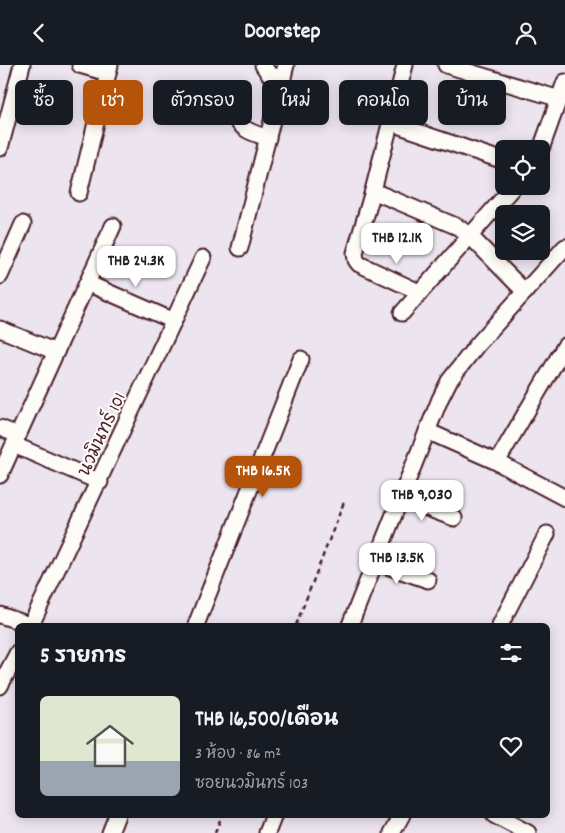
<!DOCTYPE html>
<html lang="th">
<meta charset="utf-8">
<style>
body{margin:0;font-family:Dekko,"Playpen Sans Thai",sans-serif;background:#20242c;color:#f1f3f6;height:100vh;display:flex;flex-direction:column;font-size:19px;white-space:nowrap}
*{box-sizing:border-box;margin:0}
p{font-size:16px;color:#9ea1a6}
.icon{flex:none;width:28px;height:28px;fill:none;stroke:currentColor;stroke-width:2;stroke-linecap:round;stroke-linejoin:round}
.map{position:relative;flex:1;overflow:hidden}
.side{position:absolute;left:15px;top:558px;width:535px;height:195px;display:flex;flex-direction:column;background:#171b24;border-radius:8px;box-shadow:0 2px 12px #0003}
.side>*{flex:none}
.hud{position:absolute;left:15px;top:15px;width:535px;height:45px;display:flex;gap:10px}
.tools{position:absolute;left:495px;top:75px;display:grid;gap:10px}
.tools a{display:grid;place-items:center;width:55px;height:55px;border-radius:8px;background:#171b24;box-shadow:0 2px 12px #0003;font-size:25px}
.price{position:absolute;translate:-50% -42px;padding:0 11px;border-radius:10px;background:#fff;color:#222;font-size:16px;line-height:32px;filter:drop-shadow(0 1px 2px #0008)}
.price::after{content:'';position:absolute;left:50%;top:30px;width:15px;height:11px;margin-left:-8px;background:inherit;clip-path:polygon(0 0,100% 0,50% 100%)}
.price.active{background:#b45309;color:#fff}
ul{padding:0;list-style:none}
li{display:flex;align-items:center;gap:15px;height:125px;padding:0 25px}
li+li{border-top:1px solid #363941}
li span{display:grid;place-items:center;flex:none;width:140px;height:100px;border-radius:8px;color:#555}
li>.icon{margin-inline-start:auto}
span .icon{width:60px;height:60px;fill:#fffc;stroke-width:1}
li b{font-size:21px}
h2{display:flex;justify-content:space-between;align-items:center;height:60px;padding:0 25px;font-size:21px}
.tag{padding:0 18px;border-radius:8px;background:#171b24;box-shadow:0 2px 12px #0003;font-size:18px;line-height:45px}
.tag.active{background:#b45309;color:#fff}
header{display:flex;justify-content:space-between;align-items:center;height:65px;padding:0 25px;background:#171b24;font-size:22px;font-weight:700}
.map>svg:first-child{display:block}
.lines{fill:none;stroke-linecap:round;stroke-linejoin:round}
.minor-casing{stroke:#4a1f2b;stroke-width:19}
.path{stroke:#4a1f2b;stroke-width:2.5;stroke-dasharray:5 4;stroke-linecap:butt}
.minor{stroke:#fdfcf7;stroke-width:15}
.labels{text-anchor:middle;stroke-width:4;stroke-linejoin:round;paint-order:stroke}
.street-label{font-size:18px;fill:#4a1f2b;stroke:#fdfcf7}
</style>
<header><svg class="icon" aria-label="back" viewBox="0 0 24 24"><path d="M15 5l-7 7 7 7"/></svg>Doorstep<svg class="icon" aria-label="person" viewBox="0 0 24 24"><circle cx="12" cy="8" r="4"/><path d="M4 21q1-7 8-7t8 7"/></svg></header>
<div class="map">
<svg width="565" height="768" viewBox="0 0 565 768">
<rect width="100%" height="100%" fill="#ece4ef"/>
<filter id="ink" filterUnits="userSpaceOnUse"><feTurbulence type="fractalNoise" baseFrequency=".02" numOctaves="2"/><feDisplacementMap in="SourceGraphic" scale="10" xChannelSelector="R" yChannelSelector="G"/><feConvolveMatrix kernelMatrix="1 2 1 2 8 2 1 2 1" color-interpolation-filters="sRGB"/></filter>
<g filter="url(#ink)">
<g class="lines">
<defs>
<g id="minor">
<polyline points="80,0 108,8"/>
<polyline points="263,0 269,9 283,14"/>
<polyline points="405,0 373,126 355,188 356,195 359,199 419,227"/>
<polyline points="446,0 560,34"/>
<path d="M231,47C242,65 249,67 268,73"/>
<polyline points="391,58 504,96"/>
<polyline points="0,83 22,0"/>
<polyline points="541,84 565,17"/>
<polyline points="373,126 458,162 469,170 525,227"/>
<polyline points="79,128 110,0"/>
<polyline points="240,183 286,0"/>
<polyline points="0,211 23,159"/>
<polyline points="87,218 174,256"/>
<polyline points="402,248 514,121"/>
<polyline points="0,264 56,287"/>
<polyline points="0,363 18,370"/>
<polyline points="427,366 497,397 565,433"/>
<polyline points="14,380 100,417"/>
<polyline points="497,397 565,281"/>
<polyline points="0,410 113,161"/>
<polyline points="400,433 454,453"/>
<polyline points="375,497 428,515"/>
<polyline points="0,550 30,560"/>
<polyline points="31,560 203,193"/>
<polyline points="196,560 301,294"/>
<polyline points="350,560 440,334 449,316 477,280 565,182"/>
<polyline points="500,560 547,469"/>
<polyline points="0,621 18,587"/>
<polyline points="494,750 528,768"/>
<polyline points="110,768 117,750"/>
<polyline points="267,768 274,750"/>
<polyline points="392,768 402,750"/>
</g>
</defs>
<use href="#minor" class="minor-casing"/>
<g class="path">
<polyline points="296,560 344,437"/>
<polyline points="215,768 222,750"/>
</g>
<use href="#minor" class="minor"/>
</g>
</g>
<g class="labels">
<g class="street-label">
<text transform="translate(101 369) rotate(-65)" y="6">นวมินทร์ 101</text>
</g>
</g>
</svg>
<div class="tools">
<a><svg class="icon" aria-label="locate" viewBox="0 0 24 24"><circle cx="12" cy="12" r="6"/><path d="M12 2v4M12 18v4M2 12h4M18 12h4"/></svg></a>
<a><svg class="icon" aria-label="layers" viewBox="0 0 24 24"><path d="M12 4l9 5-9 5-9-5zM3 14l9 5 9-5"/></svg></a>
</div>
<b class="price" style="left:397px;top:200px">THB 12.1K</b>
<b class="price" style="left:136px;top:223px">THB 24.3K</b>
<b class="price active" style="left:263px;top:433px">THB 16.5K</b>
<b class="price" style="left:422px;top:457px">THB 9,030</b>
<b class="price" style="left:397px;top:520px">THB 13.5K</b>
<div class="hud">
<a class="tag">ซื้อ</a>
<a class="tag active">เช่า</a>
<a class="tag">ตัวกรอง</a>
<a class="tag">ใหม่</a>
<a class="tag">คอนโด</a>
<a class="tag">บ้าน</a>
</div>
<section class="side">
<h2>5 รายการ<svg class="icon" aria-label="filters" viewBox="0 0 24 24"><path d="M4 7h16M4 17h16"/><circle cx="9" cy="7" r="2"/><circle cx="15" cy="17" r="2"/></svg></h2>
<ul>
<li><span style="background:linear-gradient(#dfe7d0 65%,#9aa5b1 0)"><svg class="icon" aria-label="home" viewBox="0 0 24 24"><path d="M3 11l9-7 9 7M6 9v11h12V9"/></svg></span><div><b>THB 16,500/เดือน</b><p>3 ห้อง · 86 m²</p><p>ซอยนวมินทร์ 103</p></div><svg class="icon" aria-label="heart" viewBox="0 0 24 24"><path d="M12 20l-8-8c-3-5 5-10 8-4 3-6 11-1 8 4z"/></svg></li>
</ul>
</section>
</div>
